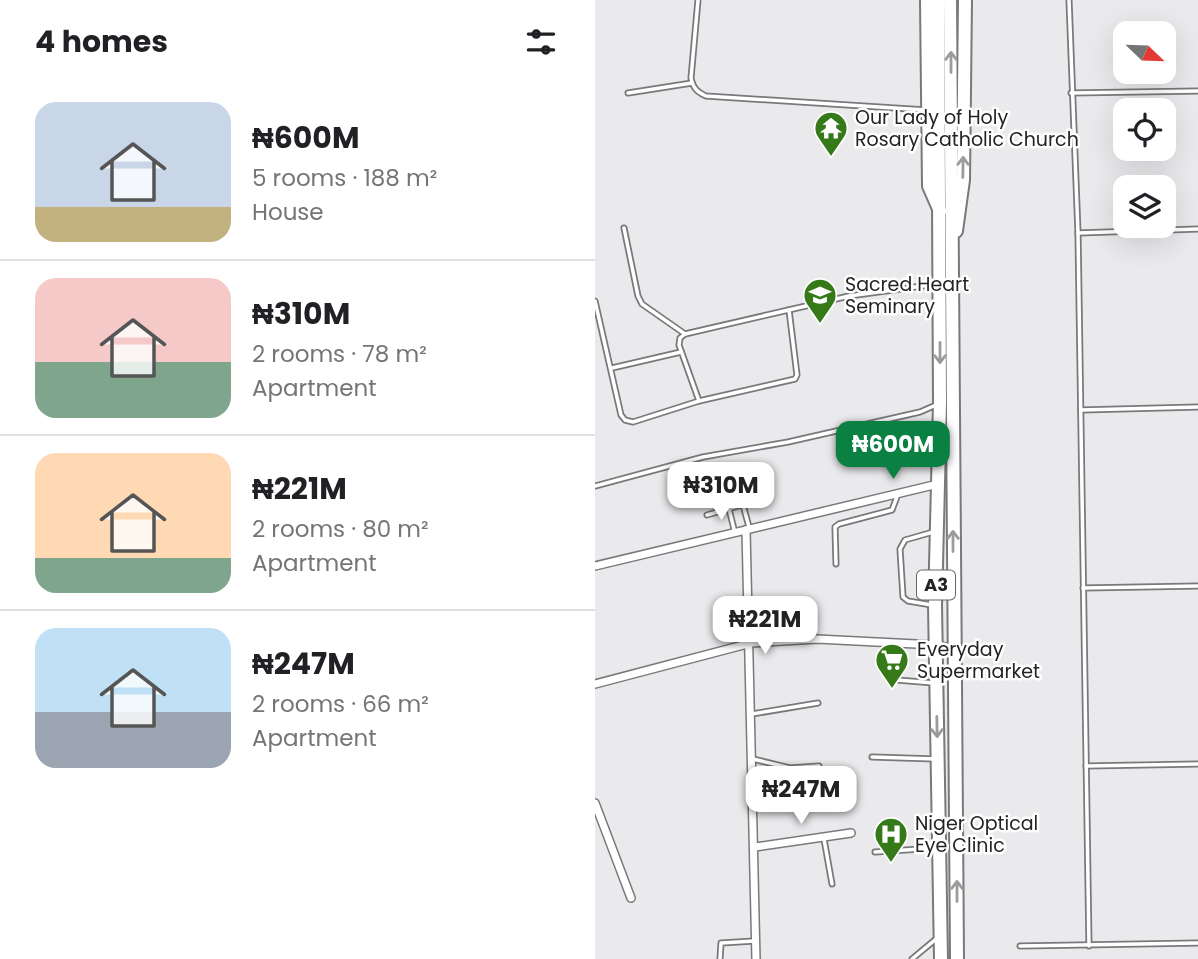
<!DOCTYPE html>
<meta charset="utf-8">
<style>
body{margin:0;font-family:Poppins,sans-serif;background:#f6f6f6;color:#202124;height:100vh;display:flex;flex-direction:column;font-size:26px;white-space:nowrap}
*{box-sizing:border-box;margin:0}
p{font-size:23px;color:#757577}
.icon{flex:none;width:38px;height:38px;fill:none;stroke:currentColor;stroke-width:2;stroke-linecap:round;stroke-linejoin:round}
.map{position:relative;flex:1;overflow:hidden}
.drawer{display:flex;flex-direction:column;background:#fff;width:595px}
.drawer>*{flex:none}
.needle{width:46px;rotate:113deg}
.fabs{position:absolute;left:518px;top:21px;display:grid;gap:14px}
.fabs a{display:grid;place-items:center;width:63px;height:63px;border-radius:14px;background:#fff;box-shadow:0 7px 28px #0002;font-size:35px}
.price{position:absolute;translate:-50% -60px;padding:0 16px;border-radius:14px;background:#fff;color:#222;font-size:23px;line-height:46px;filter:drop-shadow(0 2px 4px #0008)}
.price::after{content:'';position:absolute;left:50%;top:42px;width:21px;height:16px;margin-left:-10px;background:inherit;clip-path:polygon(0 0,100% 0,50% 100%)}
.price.on{background:#0b8043;color:#fff}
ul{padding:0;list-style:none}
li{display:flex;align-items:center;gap:21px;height:175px;padding:0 35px}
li+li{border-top:2px solid #e0e0e0}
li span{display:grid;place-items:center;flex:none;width:196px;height:140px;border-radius:21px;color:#555}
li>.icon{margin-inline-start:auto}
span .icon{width:84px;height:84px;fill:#fffc;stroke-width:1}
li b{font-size:30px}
h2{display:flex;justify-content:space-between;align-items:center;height:84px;padding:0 35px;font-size:30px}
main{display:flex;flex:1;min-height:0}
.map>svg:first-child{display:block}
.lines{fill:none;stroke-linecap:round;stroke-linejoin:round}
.service-casing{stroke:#79797c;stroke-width:7}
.minor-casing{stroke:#79797c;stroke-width:10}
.primary-casing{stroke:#79797c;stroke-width:16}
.trunk-casing{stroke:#79797c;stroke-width:16}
.service{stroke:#fff;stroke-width:3.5}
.minor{stroke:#fff;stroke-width:7}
.primary{stroke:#fff;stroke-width:12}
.trunk{stroke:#fff;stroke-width:12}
.oneway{stroke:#9c9c9c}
.labels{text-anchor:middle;stroke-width:5;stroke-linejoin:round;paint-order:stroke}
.shield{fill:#fff;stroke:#656566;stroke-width:2}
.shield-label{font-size:18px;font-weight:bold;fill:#232324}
.poi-label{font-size:19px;fill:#232324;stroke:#fff;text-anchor:start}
</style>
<main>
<section class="drawer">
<h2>4 homes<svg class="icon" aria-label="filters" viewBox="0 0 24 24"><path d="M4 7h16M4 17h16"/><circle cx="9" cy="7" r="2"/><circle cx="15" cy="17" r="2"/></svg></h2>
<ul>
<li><span style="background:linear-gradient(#c9d6e8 75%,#c2b280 0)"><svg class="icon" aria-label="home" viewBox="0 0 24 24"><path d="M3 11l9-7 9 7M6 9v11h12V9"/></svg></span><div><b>₦600M</b><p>5 rooms · 188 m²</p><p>House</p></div></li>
<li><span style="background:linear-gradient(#f6c9c9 60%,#7fa58c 0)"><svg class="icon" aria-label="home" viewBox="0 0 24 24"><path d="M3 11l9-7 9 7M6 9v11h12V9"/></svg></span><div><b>₦310M</b><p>2 rooms · 78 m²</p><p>Apartment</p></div></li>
<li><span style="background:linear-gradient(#ffd9b3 75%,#7fa58c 0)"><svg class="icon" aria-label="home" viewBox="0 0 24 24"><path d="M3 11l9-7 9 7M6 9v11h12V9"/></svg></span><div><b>₦221M</b><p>2 rooms · 80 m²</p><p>Apartment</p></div></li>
<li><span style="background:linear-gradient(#bfe0f5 60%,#9aa5b1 0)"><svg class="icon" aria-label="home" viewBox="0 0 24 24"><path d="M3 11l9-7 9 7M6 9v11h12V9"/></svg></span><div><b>₦247M</b><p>2 rooms · 66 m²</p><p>Apartment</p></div></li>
</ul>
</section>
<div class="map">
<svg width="603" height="959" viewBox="0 0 603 959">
<rect width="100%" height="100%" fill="#eaeaed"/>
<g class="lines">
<defs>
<g id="service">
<path d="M103,0L96,78C98,88 102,92 111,96L331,110"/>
<polyline points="474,0 483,233 494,946"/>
<polyline points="33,93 97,83"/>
<polyline points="476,93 603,91"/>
<polyline points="29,228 43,296 47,304 90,334"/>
<polyline points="483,233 603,229"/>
<polyline points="0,301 26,415 30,420 38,422 104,401 200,379 202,375 194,310"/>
<polyline points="17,368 86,352"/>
<polyline points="104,401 84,345 85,338 90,334 254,296 342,284"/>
<polyline points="486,410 603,407"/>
<polyline points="0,486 108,457 193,442 325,412 341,405"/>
<polyline points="148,505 154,527"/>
<polyline points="134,509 140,533"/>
<polyline points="112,515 171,498"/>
<polyline points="241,564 240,527 244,524 297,510 303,494"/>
<polyline points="488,588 603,586"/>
<polyline points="337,605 313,601 308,597 305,549 310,540 338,532"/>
<polyline points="301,662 302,680 339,683"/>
<polyline points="157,714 223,703"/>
<polyline points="277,757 341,759"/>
<polyline points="158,759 195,768 224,766"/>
<polyline points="491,766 603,764"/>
<polyline points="229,839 237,884"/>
<polyline points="280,852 341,848"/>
<polyline points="425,946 603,943"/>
<polyline points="125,959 126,943 159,941"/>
<polyline points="317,959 341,939"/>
</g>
<g id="minor">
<polyline points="151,530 161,959"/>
<polyline points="0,566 343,484"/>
<polyline points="0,684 156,643 222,639 341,645 359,649"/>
<polyline points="0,803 36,898"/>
<polyline points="160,847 256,833"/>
</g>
<g id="primary">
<polyline points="332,0 334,186 345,211"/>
<polyline points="361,231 368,180 370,0"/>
</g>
<g id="trunk">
<polyline points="343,0 345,403 340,605 346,959"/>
<polyline points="355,0 362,959"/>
</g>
</defs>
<use href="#service" class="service-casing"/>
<use href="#minor" class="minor-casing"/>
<use href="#primary" class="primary-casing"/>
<use href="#trunk" class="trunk-casing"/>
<use href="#service" class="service"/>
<use href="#minor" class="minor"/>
<use href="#primary" class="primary"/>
<use href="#trunk" class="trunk"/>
</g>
<defs><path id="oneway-shaft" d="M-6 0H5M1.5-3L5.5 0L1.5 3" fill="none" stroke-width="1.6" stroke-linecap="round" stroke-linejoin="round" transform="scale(1.75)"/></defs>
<g class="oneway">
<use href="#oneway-shaft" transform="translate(356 62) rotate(-90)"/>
<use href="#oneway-shaft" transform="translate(368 167) rotate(-89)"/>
<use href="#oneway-shaft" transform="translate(345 353) rotate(90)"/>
<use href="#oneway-shaft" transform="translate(358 541) rotate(-90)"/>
<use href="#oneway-shaft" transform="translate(342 727) rotate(89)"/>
<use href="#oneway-shaft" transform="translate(362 891) rotate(-90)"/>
</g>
<defs>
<symbol id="temple-pin" viewBox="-11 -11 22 30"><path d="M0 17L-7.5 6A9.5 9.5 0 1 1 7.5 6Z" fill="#367919" stroke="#fff"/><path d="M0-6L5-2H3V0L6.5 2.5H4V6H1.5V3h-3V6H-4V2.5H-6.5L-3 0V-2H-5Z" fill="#fff"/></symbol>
<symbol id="university-pin" viewBox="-11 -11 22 30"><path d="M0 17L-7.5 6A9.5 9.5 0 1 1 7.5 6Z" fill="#367919" stroke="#fff"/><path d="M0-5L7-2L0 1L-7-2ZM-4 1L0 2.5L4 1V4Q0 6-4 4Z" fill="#fff"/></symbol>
<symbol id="supermarket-pin" viewBox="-11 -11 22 30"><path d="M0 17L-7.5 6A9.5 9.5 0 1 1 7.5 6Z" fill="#367919" stroke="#fff"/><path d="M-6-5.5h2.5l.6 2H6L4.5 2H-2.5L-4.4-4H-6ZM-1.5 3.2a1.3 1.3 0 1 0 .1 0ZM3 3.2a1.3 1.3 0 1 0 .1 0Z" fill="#fff"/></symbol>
<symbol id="hospital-pin" viewBox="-11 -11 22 30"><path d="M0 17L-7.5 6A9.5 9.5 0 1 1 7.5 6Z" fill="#367919" stroke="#fff"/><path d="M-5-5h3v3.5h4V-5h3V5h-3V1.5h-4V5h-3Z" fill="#fff"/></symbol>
</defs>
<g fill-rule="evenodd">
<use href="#temple-pin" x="217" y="109" width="38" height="52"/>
<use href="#university-pin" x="206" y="276" width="38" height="52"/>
<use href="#supermarket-pin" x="278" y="641" width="38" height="52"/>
<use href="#hospital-pin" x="277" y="815" width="38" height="52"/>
</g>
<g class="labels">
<rect class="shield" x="322" y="570.5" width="38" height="29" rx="5"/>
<g class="shield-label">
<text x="341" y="591">A3</text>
</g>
<g class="poi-label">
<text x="260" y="124">Our Lady of Holy<tspan x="260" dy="22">Rosary Catholic Church</tspan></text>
<text x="250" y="291">Sacred Heart<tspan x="250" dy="22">Seminary</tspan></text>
<text x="322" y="656">Everyday<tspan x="322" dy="22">Supermarket</tspan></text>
<text x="320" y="830">Niger Optical<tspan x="320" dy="22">Eye Clinic</tspan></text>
</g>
</g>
</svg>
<div class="fabs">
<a><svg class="needle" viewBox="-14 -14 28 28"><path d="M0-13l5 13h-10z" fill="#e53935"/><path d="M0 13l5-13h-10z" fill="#757577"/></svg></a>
<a><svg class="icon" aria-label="locate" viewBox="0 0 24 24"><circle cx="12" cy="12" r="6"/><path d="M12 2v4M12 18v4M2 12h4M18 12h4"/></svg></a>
<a><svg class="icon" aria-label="layers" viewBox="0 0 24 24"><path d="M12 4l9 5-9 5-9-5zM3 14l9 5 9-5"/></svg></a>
</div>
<b class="price on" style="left:298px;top:481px">₦600M</b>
<b class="price" style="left:126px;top:522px">₦310M</b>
<b class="price" style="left:170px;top:656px">₦221M</b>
<b class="price" style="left:206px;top:826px">₦247M</b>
</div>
</main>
